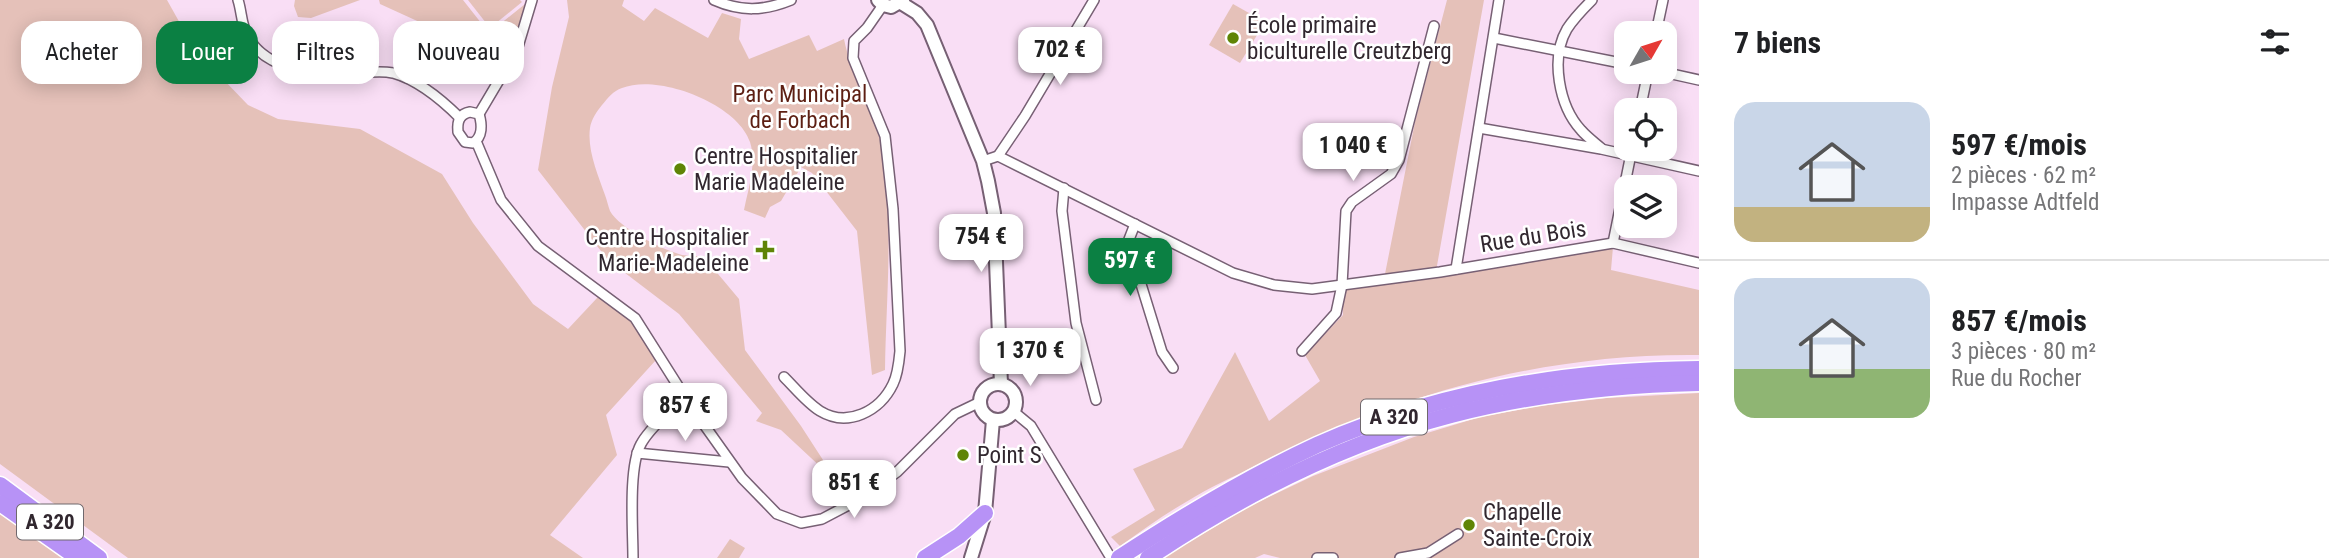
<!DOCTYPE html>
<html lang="fr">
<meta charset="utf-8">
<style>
body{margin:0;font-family:"Roboto Condensed",sans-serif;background:#f6f6f6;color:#202124;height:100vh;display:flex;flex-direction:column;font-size:26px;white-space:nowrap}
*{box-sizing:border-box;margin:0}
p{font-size:23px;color:#757577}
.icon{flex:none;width:38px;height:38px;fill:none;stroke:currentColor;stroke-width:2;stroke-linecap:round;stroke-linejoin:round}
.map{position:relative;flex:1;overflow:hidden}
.details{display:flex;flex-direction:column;background:#fff;width:630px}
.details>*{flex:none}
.banner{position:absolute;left:21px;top:21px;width:665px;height:63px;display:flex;gap:14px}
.needle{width:46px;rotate:51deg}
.buttons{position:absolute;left:1614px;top:21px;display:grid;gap:14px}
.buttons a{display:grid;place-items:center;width:63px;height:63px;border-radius:14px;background:#fff;box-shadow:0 4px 18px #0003;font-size:35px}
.price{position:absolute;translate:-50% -60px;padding:0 16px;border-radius:14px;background:#fff;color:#222;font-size:23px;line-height:46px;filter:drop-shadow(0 2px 4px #0008)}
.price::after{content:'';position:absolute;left:50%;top:42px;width:21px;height:16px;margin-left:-10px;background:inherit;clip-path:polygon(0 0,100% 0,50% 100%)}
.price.selected{background:#0b8043;color:#fff}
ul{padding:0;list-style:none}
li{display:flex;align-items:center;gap:21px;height:175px;padding:0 35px}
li+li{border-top:2px solid #e0e0e0}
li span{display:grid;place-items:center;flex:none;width:196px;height:140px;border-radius:21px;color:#555}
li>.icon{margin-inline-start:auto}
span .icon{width:84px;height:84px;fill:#fffc;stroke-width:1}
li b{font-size:30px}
h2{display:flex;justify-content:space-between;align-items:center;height:84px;padding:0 35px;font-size:30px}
.pill{padding:0 24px;border-radius:21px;background:#fff;box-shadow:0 4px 18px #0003;font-size:24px;line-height:63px}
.pill.selected{background:#0b8043;color:#fff}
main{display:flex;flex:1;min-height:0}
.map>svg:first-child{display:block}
.green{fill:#e5c1b9}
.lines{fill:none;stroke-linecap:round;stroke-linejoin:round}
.street-casing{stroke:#776074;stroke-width:12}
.secondary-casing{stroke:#776074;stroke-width:16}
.highway-casing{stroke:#fff;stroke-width:19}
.street{stroke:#fff;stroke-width:9}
.secondary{stroke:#fff;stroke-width:12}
.highway{stroke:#b792f6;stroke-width:16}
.poi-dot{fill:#5f8506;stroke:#fff;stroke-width:2.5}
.labels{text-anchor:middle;stroke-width:5;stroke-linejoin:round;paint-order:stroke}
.shield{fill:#fff;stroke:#6f686d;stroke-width:2}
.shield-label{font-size:21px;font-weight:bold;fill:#31272f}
.poi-label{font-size:23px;fill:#31272f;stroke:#fff;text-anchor:start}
.park-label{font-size:23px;fill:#5d1f13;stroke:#fff}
.street-label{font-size:23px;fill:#31272f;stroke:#fff}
</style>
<main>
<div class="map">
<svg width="1699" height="558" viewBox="0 0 1699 558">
<rect width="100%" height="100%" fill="#f9def5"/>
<g class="green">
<polygon points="0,0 167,0 195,50 248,105 278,119 360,129 442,174 473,223 533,304 568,329 598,297 632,321 656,360 606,415 617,455 550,535 583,558 128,558 0,464"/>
<polygon points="295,0 360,0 311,18 298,17 294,6"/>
<polygon points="379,0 463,0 489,33 525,4 515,43 500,66 426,25 380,4"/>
<polygon points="468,0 520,0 522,2 490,28"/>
<path d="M567,0H624L622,6L644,21L655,8L708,38L722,13L741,19L739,39L749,59L809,35L817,51L844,39C851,75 872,106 880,140C895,211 886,297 885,370L872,375L857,231L812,173L801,167L781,201L770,207L765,218L744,210C748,189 757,164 750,142C738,104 658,73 622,88C613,91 608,98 602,105C597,111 591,120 590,128C587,150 598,175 605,195C607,200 608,206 610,211C619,228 663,250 682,255C688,256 696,256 703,256L739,299L745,350L801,426L823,460L825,471L781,430L756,421L762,413L679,314L608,260L538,170L552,87L569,17Z"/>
<path d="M1447,0H1484L1435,277L1613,247L1611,270L1699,290V355C1541,353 1397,395 1257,465C1233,477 1208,488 1186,502C1163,515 1142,531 1120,546L1111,537L1155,510L1133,469L1182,448L1235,352L1269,421L1320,381L1305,355L1343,315V292L1385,274L1415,122Z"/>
<polygon points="1233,4 1265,22 1240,63 1209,45"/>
<polygon points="1699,393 1699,558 1280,558 1264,554 1255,558 1162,558 1248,507 1313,476 1414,437 1480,417 1539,406 1607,398"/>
<polygon points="0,513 63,558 0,558"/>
<polygon points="730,539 745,548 739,558 717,558"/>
</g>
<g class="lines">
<defs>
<g id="street">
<path d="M238,0C242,12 241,25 248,37C266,70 315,75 350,74C364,73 378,70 393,73C418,80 442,100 460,118"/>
<path d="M714,0C741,12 764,11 791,0"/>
<path d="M1592,0C1583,9 1574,18 1567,29C1550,58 1559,106 1581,130C1587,137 1594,142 1601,148"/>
<polyline points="1656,33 1663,0"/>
<polyline points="1494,38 1626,64"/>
<polyline points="1663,72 1699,80"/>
<polyline points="1640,110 1648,72"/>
<path d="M470,112L479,114C482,124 483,137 473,143L465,142L458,132C457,122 459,114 470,112Z"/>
<polyline points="479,114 517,50 532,0"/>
<polyline points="1479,128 1601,149 1699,171"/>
<polyline points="476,141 501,200 538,246 635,318 678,386 681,399 705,426 742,478 777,514 801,523 822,519 860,499 897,472 955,414 980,402"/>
<polyline points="998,156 1025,116 1094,0"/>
<polyline points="983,161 998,156 1233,273 1274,285 1312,289 1440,272 1613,243 1699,263"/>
<polyline points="1064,188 1062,211 1076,323 1096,400"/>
<polyline points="1135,224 1128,242 1162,352 1173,368"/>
<polyline points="1613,243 1632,149"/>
<polyline points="1456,269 1499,0"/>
<polyline points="1302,351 1336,313 1342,285 1346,211 1352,202 1391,174 1399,160 1434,26"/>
<path d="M784,377C795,388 807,403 820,411C848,428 880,411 893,384C898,374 899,362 900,351L893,209L885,136L853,58L854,41L867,28L883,5"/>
<polyline points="1014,412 1031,426 1111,558"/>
<polyline points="637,453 729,462"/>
<polyline points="853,481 874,488"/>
<path d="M633,558C633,530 628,467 641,444C650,427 669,413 681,399"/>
<polyline points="1317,558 1333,558"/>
<polyline points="1400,558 1428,553 1458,534"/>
</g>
<g id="secondary">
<polyline points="878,0 883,5 891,7 903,0"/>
<polyline points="901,3 917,13 927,25 983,161 988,181 994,213 1001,384"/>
<circle cx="998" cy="402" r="18"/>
<polyline points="971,558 985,513 993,420"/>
</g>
<g id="highway">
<polyline points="0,485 99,558"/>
<polyline points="0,503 78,558"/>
<polyline points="925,558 959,536 985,513"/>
<path d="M1119,558C1183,516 1248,477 1317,445C1437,392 1569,370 1699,369"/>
<path d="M1148,558C1239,497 1343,443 1451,415C1532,394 1615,385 1699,383"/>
</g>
</defs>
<use href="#street" class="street-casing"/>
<use href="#secondary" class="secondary-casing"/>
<use href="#highway" class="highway-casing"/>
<use href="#street" class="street"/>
<use href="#secondary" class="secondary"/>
<use href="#highway" class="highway"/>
</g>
<g class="poi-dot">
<circle cx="1233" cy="38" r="7"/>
<circle cx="680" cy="169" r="7"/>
<path d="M761.5 239.5h7v7h7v7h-7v7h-7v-7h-7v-7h7z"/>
<circle cx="963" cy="455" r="7"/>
<circle cx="1469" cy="525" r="7"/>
</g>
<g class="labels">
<g class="shield">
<rect x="1361" y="399.5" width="66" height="35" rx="5"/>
<rect x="17" y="504.5" width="66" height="35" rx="5"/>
</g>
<g class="shield-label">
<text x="1394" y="424">A 320</text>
<text x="50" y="529">A 320</text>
</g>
<g class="poi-label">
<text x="1247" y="33">École primaire<tspan x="1247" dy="26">biculturelle Creutzberg</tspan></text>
<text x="694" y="164">Centre Hospitalier<tspan x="694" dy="26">Marie Madeleine</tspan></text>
<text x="749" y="245" text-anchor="end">Centre Hospitalier<tspan x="749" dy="26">Marie-Madeleine</tspan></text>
<text x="977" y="463">Point S</text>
<text x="1483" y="520">Chapelle<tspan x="1483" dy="26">Sainte-Croix</tspan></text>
</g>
<g class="park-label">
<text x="800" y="102">Parc Municipal<tspan x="800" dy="26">de Forbach</tspan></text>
</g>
<g class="street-label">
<text transform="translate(1533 236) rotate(-9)" y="8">Rue du Bois</text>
</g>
</g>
</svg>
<div class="buttons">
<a><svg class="needle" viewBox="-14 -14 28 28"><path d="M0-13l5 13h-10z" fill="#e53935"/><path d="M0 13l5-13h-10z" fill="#757577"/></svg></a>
<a><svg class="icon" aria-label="locate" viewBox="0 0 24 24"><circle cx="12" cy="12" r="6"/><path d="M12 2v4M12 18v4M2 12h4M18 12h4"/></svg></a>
<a><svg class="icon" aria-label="layers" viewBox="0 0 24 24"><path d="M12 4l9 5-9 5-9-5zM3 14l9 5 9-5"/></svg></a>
</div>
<b class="price" style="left:1060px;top:87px">702 €</b>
<b class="price" style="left:1353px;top:183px">1 040 €</b>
<b class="price" style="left:981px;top:274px">754 €</b>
<b class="price selected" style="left:1130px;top:298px">597 €</b>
<b class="price" style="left:1030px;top:388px">1 370 €</b>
<b class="price" style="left:685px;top:443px">857 €</b>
<b class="price" style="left:854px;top:520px">851 €</b>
<div class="banner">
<a class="pill">Acheter</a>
<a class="pill selected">Louer</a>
<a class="pill">Filtres</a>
<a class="pill">Nouveau</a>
</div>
</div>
<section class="details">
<h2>7 biens<svg class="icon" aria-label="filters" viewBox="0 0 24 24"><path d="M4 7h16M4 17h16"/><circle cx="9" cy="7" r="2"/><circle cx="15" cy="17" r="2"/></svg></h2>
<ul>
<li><span style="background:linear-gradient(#c9d6e8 75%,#c2b280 0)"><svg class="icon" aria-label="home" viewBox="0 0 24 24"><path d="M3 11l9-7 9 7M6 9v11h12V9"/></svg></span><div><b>597 €/mois</b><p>2 pièces · 62 m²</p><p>Impasse Adtfeld</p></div></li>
<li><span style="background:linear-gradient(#c9d6e8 65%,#8fb573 0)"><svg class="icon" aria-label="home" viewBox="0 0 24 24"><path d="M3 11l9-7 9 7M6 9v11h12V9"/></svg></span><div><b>857 €/mois</b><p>3 pièces · 80 m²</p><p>Rue du Rocher</p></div></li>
</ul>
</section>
</main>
